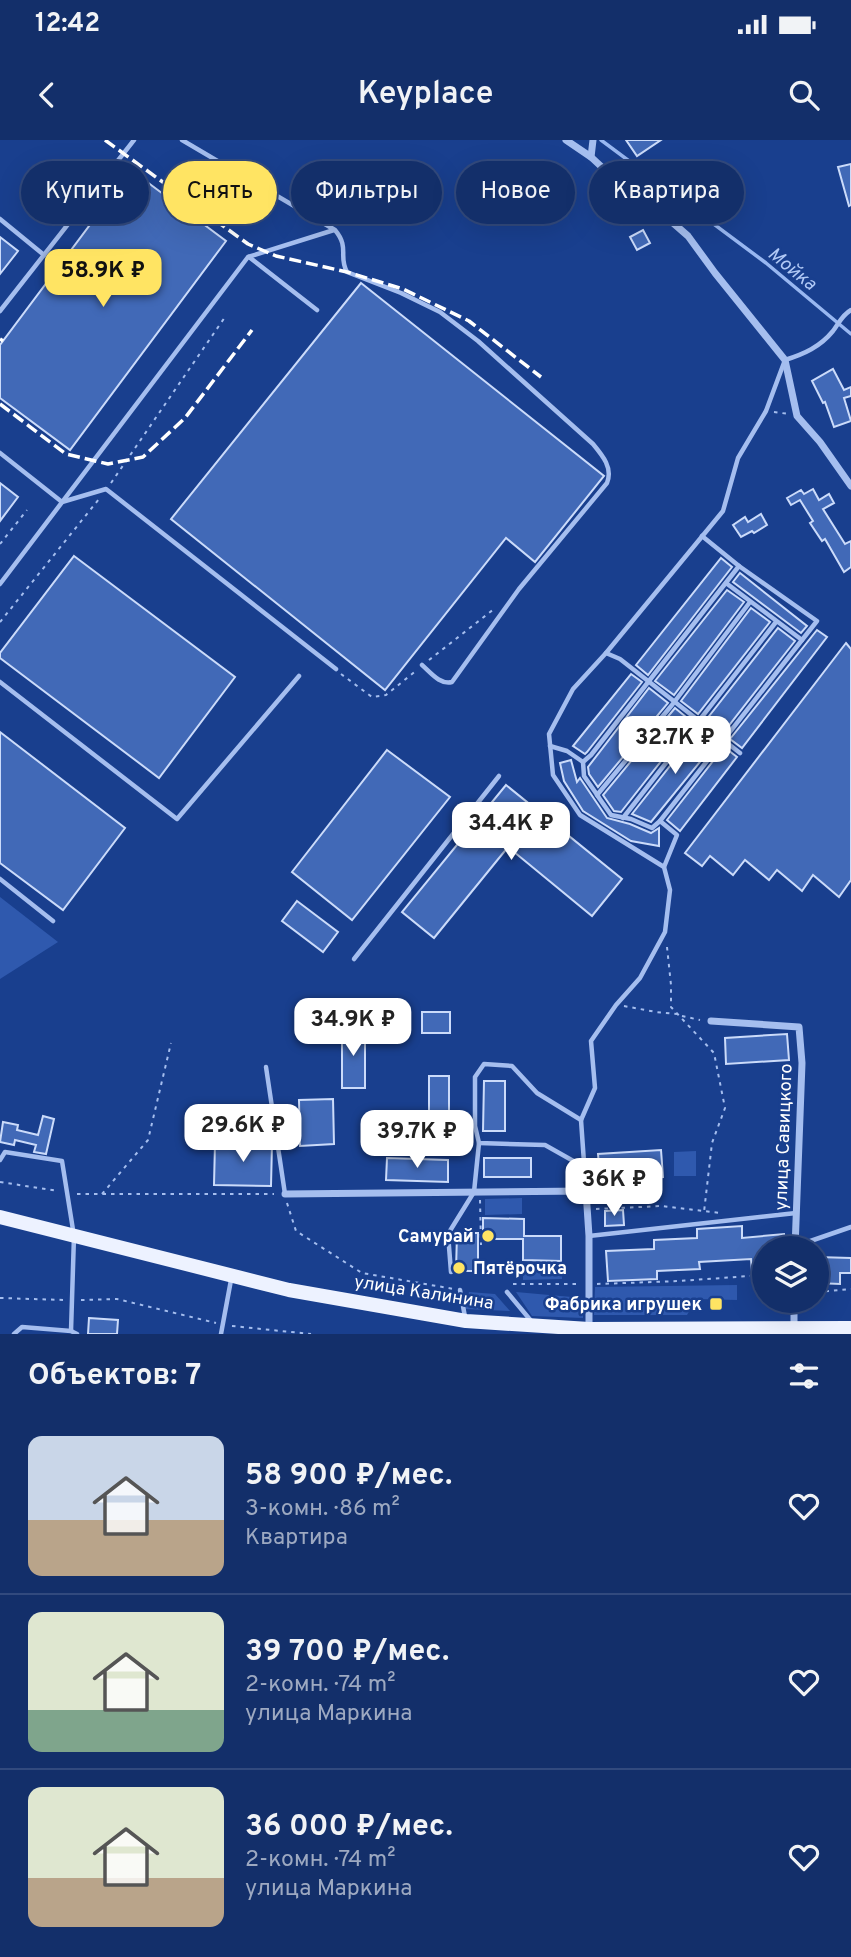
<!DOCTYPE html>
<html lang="ru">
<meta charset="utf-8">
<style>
body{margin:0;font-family:Overpass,sans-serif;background:#1c3770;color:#f1f3f6;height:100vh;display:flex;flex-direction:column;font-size:26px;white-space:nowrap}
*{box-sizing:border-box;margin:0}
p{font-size:23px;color:#9da9c1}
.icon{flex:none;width:38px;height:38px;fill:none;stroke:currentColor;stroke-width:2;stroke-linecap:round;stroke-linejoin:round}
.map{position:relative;height:1194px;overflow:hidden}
.details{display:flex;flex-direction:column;background:#132f6a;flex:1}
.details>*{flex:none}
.hud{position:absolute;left:21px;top:21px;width:810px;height:63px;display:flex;gap:14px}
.controls{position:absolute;left:752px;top:1096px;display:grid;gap:14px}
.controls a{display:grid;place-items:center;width:77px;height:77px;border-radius:50%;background:#132f6a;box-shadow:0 7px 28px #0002,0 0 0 2px #324a7e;font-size:35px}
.price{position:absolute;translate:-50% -60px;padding:0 16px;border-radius:14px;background:#fff;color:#222;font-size:23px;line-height:46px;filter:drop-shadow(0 2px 4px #0008)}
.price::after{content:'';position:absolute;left:50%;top:42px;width:21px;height:16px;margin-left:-10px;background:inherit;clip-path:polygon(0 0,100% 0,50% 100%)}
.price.selected{background:#ffe463;color:#111}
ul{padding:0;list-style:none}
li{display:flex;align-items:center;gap:21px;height:175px;padding:0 28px}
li+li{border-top:2px solid #324a7e}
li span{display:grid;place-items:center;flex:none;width:196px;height:140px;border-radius:14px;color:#555}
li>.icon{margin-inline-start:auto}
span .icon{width:84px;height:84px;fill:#fffc;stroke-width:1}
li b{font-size:30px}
h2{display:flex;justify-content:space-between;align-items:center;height:84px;padding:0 28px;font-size:30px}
.pill{padding:0 24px;border-radius:32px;background:#132f6a;box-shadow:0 7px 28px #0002,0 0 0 2px #324a7e;font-size:24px;line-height:63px}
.pill.selected{background:#ffe463;color:#111}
.status{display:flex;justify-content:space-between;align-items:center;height:49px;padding:0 35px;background:#132f6a;direction:ltr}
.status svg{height:19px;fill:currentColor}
header{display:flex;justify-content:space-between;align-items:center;height:91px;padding:0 28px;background:#132f6a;font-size:32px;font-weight:600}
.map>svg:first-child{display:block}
.green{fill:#2f59ae}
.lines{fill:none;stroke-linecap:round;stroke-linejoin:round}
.stream{stroke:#98b7f1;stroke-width:3.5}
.building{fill:#4169b7;stroke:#cbdbfa;stroke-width:2}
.path{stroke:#a5beef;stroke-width:2;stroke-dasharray:3.5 5;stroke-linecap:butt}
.lane{stroke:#a5beef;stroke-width:4.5}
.street{stroke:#a5beef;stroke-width:7}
.primary{stroke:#edf2ff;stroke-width:14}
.rail{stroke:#fff;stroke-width:3.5;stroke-dasharray:12 5;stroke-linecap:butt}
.poi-dot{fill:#ffe463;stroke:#193f8e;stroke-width:2.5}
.labels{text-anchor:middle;stroke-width:5;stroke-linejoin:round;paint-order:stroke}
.street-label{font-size:18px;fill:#fff;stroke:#193f8e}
.poi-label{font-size:18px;font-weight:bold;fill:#fff;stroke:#193f8e;text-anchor:end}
.water-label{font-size:19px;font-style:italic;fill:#b1c9f6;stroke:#193f8e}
</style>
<div class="status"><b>12:42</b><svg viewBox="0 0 49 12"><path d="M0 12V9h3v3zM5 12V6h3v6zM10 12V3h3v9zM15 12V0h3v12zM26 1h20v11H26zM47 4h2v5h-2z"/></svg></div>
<header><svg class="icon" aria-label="back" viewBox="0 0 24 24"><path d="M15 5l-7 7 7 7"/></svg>Keyplace<svg class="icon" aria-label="search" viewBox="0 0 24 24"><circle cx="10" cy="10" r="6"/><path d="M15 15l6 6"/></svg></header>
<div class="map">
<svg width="851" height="1194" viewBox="0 0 851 1194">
<rect width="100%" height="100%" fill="#193f8e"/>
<g class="green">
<polygon points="0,757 58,802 0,839"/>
<polygon points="696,1011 696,1036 674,1036 674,1012"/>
<polygon points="522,1058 522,1074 485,1075 485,1059"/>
<polygon points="533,1125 562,1126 562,1139 523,1140 523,1130 531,1130"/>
<polygon points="737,1145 737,1160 696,1159 687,1175 594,1175 595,1147"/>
<polygon points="469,1152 495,1154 510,1171 465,1169"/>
<polygon points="516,1152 583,1158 583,1178 532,1176"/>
</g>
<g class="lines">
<polyline class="stream" points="601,0 766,123 851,194"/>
</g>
<g class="building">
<polygon points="626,0 661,0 637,16"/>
<polygon points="851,24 851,65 849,66 838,27"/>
<polygon points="131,30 226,101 70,310 0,258 0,205"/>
<polygon points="643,90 650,103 637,110 630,97"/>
<polygon points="0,97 18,111 0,134"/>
<polygon points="361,143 604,336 535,422 506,398 385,550 171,379"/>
<polygon points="833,229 844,250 851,247 851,256 844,258 851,281 834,287 825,262 823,263 812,241"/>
<polygon points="0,343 18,357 0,381"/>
<polygon points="813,349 819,360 829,354 834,363 823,369 845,404 851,401 851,427 844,432 825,399 822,401 810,383 813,381 800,360 791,365 787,358 801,350 804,354"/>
<polygon points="761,374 767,385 754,393 752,391 741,397 733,385 745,377 748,382"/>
<polygon points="74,416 235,537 159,638 0,518 0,513"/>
<polygon points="721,418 732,427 648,535 636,525"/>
<polygon points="740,433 807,486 801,493 733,442"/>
<polygon points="727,450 744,462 674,555 655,541"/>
<polygon points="751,468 770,482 698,574 681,561"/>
<polygon points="778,488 795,501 723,593 706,580"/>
<polygon points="817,490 827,497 742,608 730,599"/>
<polygon points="846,503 851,509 851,740 839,757 813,735 802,751 777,730 769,740 745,720 733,735 710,716 702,726 685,713"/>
<polygon points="631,534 642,542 587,612 585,614 573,606"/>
<polygon points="649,548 668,563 598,647 589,634 588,627"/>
<polygon points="675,568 692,582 621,672 614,671 603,655"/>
<polygon points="700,588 717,601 651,682 632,674"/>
<polygon points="0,592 125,688 63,770 0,723"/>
<polygon points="724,607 737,617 680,691 667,680"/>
<polygon points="387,610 450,657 352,780 292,732"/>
<polygon points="571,620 577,642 580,638 607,678 630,684 651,693 659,688 659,706 631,701 583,671 564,641 560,623"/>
<polygon points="506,645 622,739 592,776 508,707 434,798 402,772"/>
<polygon points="297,761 338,792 323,812 282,781"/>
<rect x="422" y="872" width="28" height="21"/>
<rect x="342" y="888" width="23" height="60"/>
<polygon points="787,894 789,920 726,924 725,898"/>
<rect x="429" y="936" width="20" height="61"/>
<polygon points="484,941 505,941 505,991 483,991"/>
<polygon points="333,959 334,1004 300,1006 299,960"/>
<polygon points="43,976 54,979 46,1014 34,1012 36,1005 15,1000 14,1005 0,1002 3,982 18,985 17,990 38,995"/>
<polygon points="215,1003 272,1004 271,1046 214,1045"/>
<polygon points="661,1010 663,1037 636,1039 636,1048 601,1050 598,1014"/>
<polygon points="387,1018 448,1020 448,1042 386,1040"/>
<rect x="484" y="1018" width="47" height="19"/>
<polygon points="623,1070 624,1085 605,1086 605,1071"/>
<polygon points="483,1078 524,1079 524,1096 561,1096 561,1121 523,1120 523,1099 483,1099"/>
<polygon points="742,1086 742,1098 784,1094 785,1108 765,1108 765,1131 752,1132 751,1119 699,1122 700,1129 657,1131 657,1139 608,1141 606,1111 654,1109 654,1100 697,1098 697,1089"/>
<polygon points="457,1093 478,1093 478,1131 456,1131"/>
<polygon points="817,1117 851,1118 851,1133 840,1133 840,1144 817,1143"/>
<polygon points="89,1178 118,1180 117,1194 88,1194"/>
</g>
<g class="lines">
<g class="path">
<polyline points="774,272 789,274"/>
<polyline points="111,343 225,177"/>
<polyline points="0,404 27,370"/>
<polyline points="0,482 99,359"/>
<polyline points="429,520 494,469"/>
<polyline points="341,534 372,557 386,555 417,530"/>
<polyline points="667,807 671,845 671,867 714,913 725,968 712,1003 704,1072"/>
<polyline points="624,866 656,872 677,874"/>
<polyline points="682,876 700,880"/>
<polyline points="0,1042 58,1051"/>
<polyline points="77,1054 274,1054"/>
<polyline points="102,1054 148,1000 171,903"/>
<polyline points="480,1060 481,1105"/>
<polyline points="287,1063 296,1091 362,1133 454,1149"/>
<polyline points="596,1069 661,1066 720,1073"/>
<polyline points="513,1144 581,1144"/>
<polyline points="597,1144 679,1141 750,1136"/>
<polyline points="817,1152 851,1149"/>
<polyline points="0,1158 65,1160"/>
<polyline points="81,1160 117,1159 216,1183"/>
<polyline points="232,1186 311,1194"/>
</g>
<g class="lane">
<path d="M182,0L335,90C350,108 338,116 347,132L401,153L440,172L478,201L593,304C603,316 613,328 607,343L519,449L452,542C440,545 431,533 422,525"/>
<polyline points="0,79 44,115"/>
<polyline points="249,117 317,170"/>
<polyline points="0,171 134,0"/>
<polyline points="0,313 62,362 106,349 336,529"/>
<polyline points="702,396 739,426 817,481 802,500"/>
<polyline points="726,443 802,500 660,681 652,688 631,679 611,675 597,655 672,565 750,462"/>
<polyline points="0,444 248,117 334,90"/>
<path d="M606,513L723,371L738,318L766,271L785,220C804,214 820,207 833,191C839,183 842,175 851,170"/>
<polyline points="0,542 177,679 299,536"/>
<polyline points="550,606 567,611 583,622"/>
<polyline points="598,656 584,636 583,622 591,615 739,426"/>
<polyline points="623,678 776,482"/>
<polyline points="660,681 677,695 664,727"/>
<polyline points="0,739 53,781"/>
<polyline points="354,819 499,636"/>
<polyline points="266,927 285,1054"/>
<polyline points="581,980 537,953 512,926 484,924 475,937 475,986 479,1003 545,1005 584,1027"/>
<polyline points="0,1020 5,1012 62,1021 74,1096 71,1191"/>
<polyline points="586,1051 581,980 595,948 591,901 616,865 640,838 665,792 670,750 664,727 580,675 553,635 549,594 573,549 606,513 620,519 740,613"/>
<polyline points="589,1096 796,1073"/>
<polyline points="796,1106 851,1087"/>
<polyline points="451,1132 448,1094 474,1052 479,1003"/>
<polyline points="460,1150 465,1177"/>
<polyline points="507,1152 532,1182"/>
<polyline points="14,1194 22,1187 71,1191 77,1194"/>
<polyline points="221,1194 231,1140"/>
</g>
<g class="street">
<polyline points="566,0 591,17"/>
<polyline points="593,0 591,17 621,45 664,75 688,96 715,133 785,220 797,276 820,302 851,346"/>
<polyline points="711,881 799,887 802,923 795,1108"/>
<polyline points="285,1054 586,1051 589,1096 589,1189"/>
<polyline points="794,1188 794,1160"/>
</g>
<polyline class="primary" points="0,1077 289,1150 466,1181 589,1189 851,1188"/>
<g class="rail">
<polyline points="105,0 248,104 276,116 347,132 403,149 469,181 541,237"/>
<polyline points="0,199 3,201"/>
<polyline points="0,264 66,314 108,324 143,317 185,278 252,190"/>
</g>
</g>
<g class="poi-dot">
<circle cx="488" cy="1096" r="7"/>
<circle cx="459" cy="1128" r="7"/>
<rect x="709" y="1157" width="14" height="14" rx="3.5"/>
</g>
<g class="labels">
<g class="street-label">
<text transform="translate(783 997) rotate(-88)" y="6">улица Савицкого</text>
<text transform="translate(424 1152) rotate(9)" y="6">улица Калинина</text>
</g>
<g class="poi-label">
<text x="474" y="1102">Самурай</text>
<text x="473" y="1134" text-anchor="start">Пятёрочка</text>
<text x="702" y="1170">Фабрика игрушек</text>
</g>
<g class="water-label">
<text transform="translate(793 128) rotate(39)" y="7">Мойка</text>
</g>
</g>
</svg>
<div class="controls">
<a><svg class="icon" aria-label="layers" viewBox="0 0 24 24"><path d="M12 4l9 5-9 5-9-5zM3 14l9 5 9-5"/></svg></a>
</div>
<b class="price selected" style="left:103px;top:169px">58.9K ₽</b>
<b class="price" style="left:675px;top:636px">32.7K ₽</b>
<b class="price" style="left:511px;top:722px">34.4K ₽</b>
<b class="price" style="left:353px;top:918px">34.9K ₽</b>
<b class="price" style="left:243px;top:1024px">29.6K ₽</b>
<b class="price" style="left:417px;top:1030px">39.7K ₽</b>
<b class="price" style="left:614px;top:1078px">36K ₽</b>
<div class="hud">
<a class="pill">Купить</a>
<a class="pill selected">Снять</a>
<a class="pill">Фильтры</a>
<a class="pill">Новое</a>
<a class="pill">Квартира</a>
</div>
</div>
<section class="details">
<h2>Объектов: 7<svg class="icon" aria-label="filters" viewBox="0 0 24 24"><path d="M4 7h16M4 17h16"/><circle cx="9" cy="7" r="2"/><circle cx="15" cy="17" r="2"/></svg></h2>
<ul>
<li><span style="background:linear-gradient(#c9d6e8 60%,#b9a48a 0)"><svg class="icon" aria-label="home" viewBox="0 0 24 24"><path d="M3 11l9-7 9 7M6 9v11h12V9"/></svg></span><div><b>58 900 ₽/мес.</b><p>3-комн. · 86 m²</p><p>Квартира</p></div><svg class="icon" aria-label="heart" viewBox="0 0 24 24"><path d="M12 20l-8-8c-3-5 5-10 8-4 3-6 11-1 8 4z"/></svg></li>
<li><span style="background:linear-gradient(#dfe7d0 70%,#7fa58c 0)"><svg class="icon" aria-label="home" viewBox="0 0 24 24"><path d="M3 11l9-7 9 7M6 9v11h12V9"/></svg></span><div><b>39 700 ₽/мес.</b><p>2-комн. · 74 m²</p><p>улица Маркина</p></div><svg class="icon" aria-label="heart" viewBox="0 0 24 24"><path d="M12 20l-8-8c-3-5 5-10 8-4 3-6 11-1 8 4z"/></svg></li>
<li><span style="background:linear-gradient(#dfe7d0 65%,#b9a48a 0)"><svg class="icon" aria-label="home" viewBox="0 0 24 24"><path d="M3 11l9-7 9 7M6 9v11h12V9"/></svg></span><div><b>36 000 ₽/мес.</b><p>2-комн. · 74 m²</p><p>улица Маркина</p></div><svg class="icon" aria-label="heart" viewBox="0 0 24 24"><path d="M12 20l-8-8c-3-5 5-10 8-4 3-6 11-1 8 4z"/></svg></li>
</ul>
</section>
